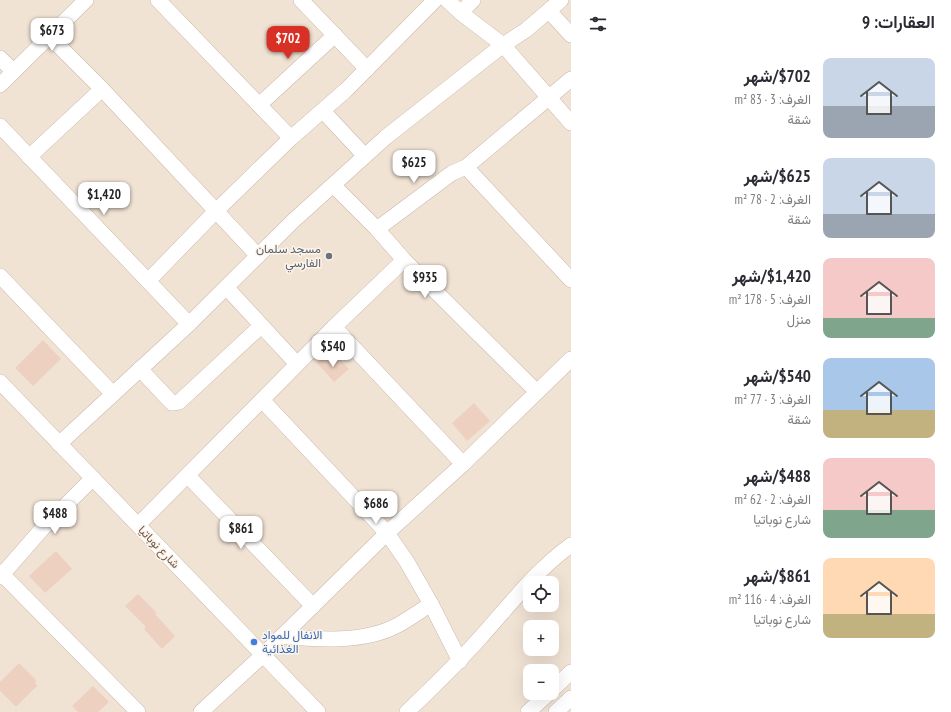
<!DOCTYPE html>
<html lang="ar">
<meta charset="utf-8">
<style>
body{margin:0;font-family:"PT Sans Narrow",Vazirmatn,sans-serif;background:#f7f7f7;color:#2b2b33;direction:rtl;height:100vh;display:flex;flex-direction:column;font-size:15px;white-space:nowrap}
*{box-sizing:border-box;margin:0}
p{font-size:13px;color:#7c7c81}
.icon{flex:none;width:22px;height:22px;fill:none;stroke:currentColor;stroke-width:2;stroke-linecap:round;stroke-linejoin:round}
.map{position:relative;flex:1;overflow:hidden;direction:ltr}
.side{display:flex;flex-direction:column;background:#fff;width:380px}
.side>*{flex:none}
.buttons{position:absolute;left:523px;top:576px;display:grid;gap:8px}
.buttons a{display:grid;place-items:center;width:36px;height:36px;border-radius:8px;background:#fff;box-shadow:0 4px 16px #0002;font-size:20px}
.price{position:absolute;translate:-50% -34px;padding:0 9px;border-radius:8px;background:#fff;color:#222;font-size:13px;line-height:26px;filter:drop-shadow(0 1px 2px #0008)}
.price::after{content:'';position:absolute;left:50%;top:24px;width:12px;height:9px;margin-left:-6px;background:inherit;clip-path:polygon(0 0,100% 0,50% 100%)}
.price.selected{background:#d93025;color:#fff}
ul{padding:0;list-style:none}
li{display:flex;align-items:center;gap:12px;height:100px;padding:0 16px}
li span{display:grid;place-items:center;flex:none;width:112px;height:80px;border-radius:8px;color:#555}
li>.icon{margin-inline-start:auto}
span .icon{width:48px;height:48px;fill:#fffc;stroke-width:1}
li b{font-size:17px}
h2{display:flex;justify-content:space-between;align-items:center;height:48px;padding:0 16px;font-size:17px}
main{display:flex;flex:1;min-height:0}
.map>svg:first-child{display:block}
.residential{fill:#f1e3d4;fill-rule:evenodd}
.building{fill:#edd0bf}
.lines{fill:none;stroke-linecap:round;stroke-linejoin:round}
.minor-casing{stroke:#cbb9ad;stroke-width:16}
.minor{stroke:#fff;stroke-width:15}
.worship-dot{fill:#6b7280;stroke:#fdf5eb;stroke-width:1.5}
.shop-dot{fill:#3f7fe0;stroke:#fdf5eb;stroke-width:1.5}
.labels{text-anchor:middle;stroke-width:3;stroke-linejoin:round;paint-order:stroke}
.worship-label{font-size:12px;fill:#5b616d;stroke:#fdf5eb;text-anchor:end}
.street-label{font-size:12px;fill:#71584d;stroke:#fdf5eb}
.shop-label{font-size:12px;fill:#366cbe;stroke:#fdf5eb;text-anchor:start}
</style>
<main>
<section class="side">
<h2>العقارات: 9<svg class="icon" aria-label="filters" viewBox="0 0 24 24"><path d="M4 7h16M4 17h16"/><circle cx="9" cy="7" r="2"/><circle cx="15" cy="17" r="2"/></svg></h2>
<ul>
<li><span style="background:linear-gradient(#c9d6e8 60%,#9aa5b1 0)"><svg class="icon" aria-label="home" viewBox="0 0 24 24"><path d="M3 11l9-7 9 7M6 9v11h12V9"/></svg></span><div><b>$702/شهر</b><p>الغرف: 3 · 83 m²</p><p>شقة</p></div></li>
<li><span style="background:linear-gradient(#c9d6e8 70%,#9aa5b1 0)"><svg class="icon" aria-label="home" viewBox="0 0 24 24"><path d="M3 11l9-7 9 7M6 9v11h12V9"/></svg></span><div><b>$625/شهر</b><p>الغرف: 2 · 78 m²</p><p>شقة</p></div></li>
<li><span style="background:linear-gradient(#f6c9c9 75%,#7fa58c 0)"><svg class="icon" aria-label="home" viewBox="0 0 24 24"><path d="M3 11l9-7 9 7M6 9v11h12V9"/></svg></span><div><b>$1,420/شهر</b><p>الغرف: 5 · 178 m²</p><p>منزل</p></div></li>
<li><span style="background:linear-gradient(#a9c7e8 65%,#c2b280 0)"><svg class="icon" aria-label="home" viewBox="0 0 24 24"><path d="M3 11l9-7 9 7M6 9v11h12V9"/></svg></span><div><b>$540/شهر</b><p>الغرف: 3 · 77 m²</p><p>شقة</p></div></li>
<li><span style="background:linear-gradient(#f6c9c9 65%,#7fa58c 0)"><svg class="icon" aria-label="home" viewBox="0 0 24 24"><path d="M3 11l9-7 9 7M6 9v11h12V9"/></svg></span><div><b>$488/شهر</b><p>الغرف: 2 · 62 m²</p><p>شارع نوباتيا</p></div></li>
<li><span style="background:linear-gradient(#ffd9b3 70%,#c2b280 0)"><svg class="icon" aria-label="home" viewBox="0 0 24 24"><path d="M3 11l9-7 9 7M6 9v11h12V9"/></svg></span><div><b>$861/شهر</b><p>الغرف: 4 · 116 m²</p><p>شارع نوباتيا</p></div></li>
</ul>
</section>
<div class="map">
<svg width="571" height="712" viewBox="0 0 571 712">
<rect width="100%" height="100%" fill="#faf1e5"/>
<path class="residential" d="M0,0H571V712H0ZM530,583H552V605H530ZM530,627H552V649H530ZM530,671H552V693H530Z"/>
<g class="building">
<polygon points="43,340 61,359 33,386 15,368"/>
<polygon points="325,355 332,362 338,357 349,369 334,382 317,363"/>
<polygon points="474,403 490,421 467,441 452,423"/>
<polygon points="56,551 72,569 45,593 29,576"/>
<polygon points="138,594 157,613 155,614 175,636 162,649 144,629 146,627 125,606"/>
<polygon points="19,663 36,680 35,684 38,685 16,707 0,691 0,682"/>
<polygon points="93,686 109,702 98,712 78,712 72,706"/>
</g>
<g class="lines">
<defs>
<g id="minor">
<polyline points="158,0 291,138"/>
<polyline points="301,0 367,69"/>
<polyline points="447,0 461,13 503,45 571,123"/>
<polyline points="549,11 571,35"/>
<polyline points="461,13 473,0"/>
<polyline points="49,36 102,89 258,256"/>
<polyline points="0,58 13,71"/>
<polyline points="0,85 86,0"/>
<polyline points="259,105 335,35"/>
<polyline points="323,111 365,156"/>
<polyline points="0,126 189,324"/>
<polyline points="29,157 102,89"/>
<polyline points="466,167 571,280"/>
<polyline points="333,185 377,229 404,260 537,392"/>
<polyline points="377,229 452,173 466,167 571,79"/>
<polyline points="0,276 113,394"/>
<polyline points="148,281 216,211 291,138 346,90 435,0"/>
<polyline points="227,288 297,364"/>
<polyline points="334,327 463,464"/>
<polyline points="140,369 172,403 179,402 261,326"/>
<polyline points="0,382 318,712"/>
<polyline points="262,400 387,533 407,562 431,604 460,661"/>
<polyline points="59,444 189,324 293,221 386,137 503,45 526,30 561,0"/>
<polyline points="188,476 313,606"/>
<polyline points="138,525 334,327 404,260"/>
<polyline points="0,572 138,712"/>
<polyline points="0,577 42,529 93,478"/>
<path d="M282,636C318,640 365,643 398,625C409,619 420,611 431,604"/>
<polyline points="552,690 571,672"/>
<polyline points="201,712 263,655 387,533 463,464 571,359"/>
<path d="M407,712C432,688 457,664 480,638C509,606 536,570 571,545"/>
<polyline points="528,712 549,693"/>
<polyline points="556,712 571,698"/>
</g>
</defs>
<use href="#minor" class="minor-casing"/>
<use href="#minor" class="minor"/>
</g>
<circle class="worship-dot" cx="329" cy="256" r="4"/>
<circle class="shop-dot" cx="254" cy="642" r="4"/>
<g class="labels">
<g class="worship-label">
<text x="321" y="253">مسجد سلمان<tspan x="321" dy="14">الفارسي</tspan></text>
</g>
<g class="street-label">
<text transform="translate(159 547) rotate(46)" y="4">شارع نوباتيا</text>
</g>
<g class="shop-label">
<text x="262" y="639">الانفال للمواد<tspan x="262" dy="14">الغذائية</tspan></text>
</g>
</g>
</svg>
<div class="buttons">
<a><svg class="icon" aria-label="locate" viewBox="0 0 24 24"><circle cx="12" cy="12" r="6"/><path d="M12 2v4M12 18v4M2 12h4M18 12h4"/></svg></a>
<a>+</a>
<a>−</a>
</div>
<b class="price" style="left:52px;top:52px">$673</b>
<b class="price selected" style="left:288px;top:60px">$702</b>
<b class="price" style="left:414px;top:184px">$625</b>
<b class="price" style="left:104px;top:216px">$1,420</b>
<b class="price" style="left:425px;top:299px">$935</b>
<b class="price" style="left:333px;top:368px">$540</b>
<b class="price" style="left:376px;top:525px">$686</b>
<b class="price" style="left:55px;top:535px">$488</b>
<b class="price" style="left:241px;top:550px">$861</b>
</div>
</main>
